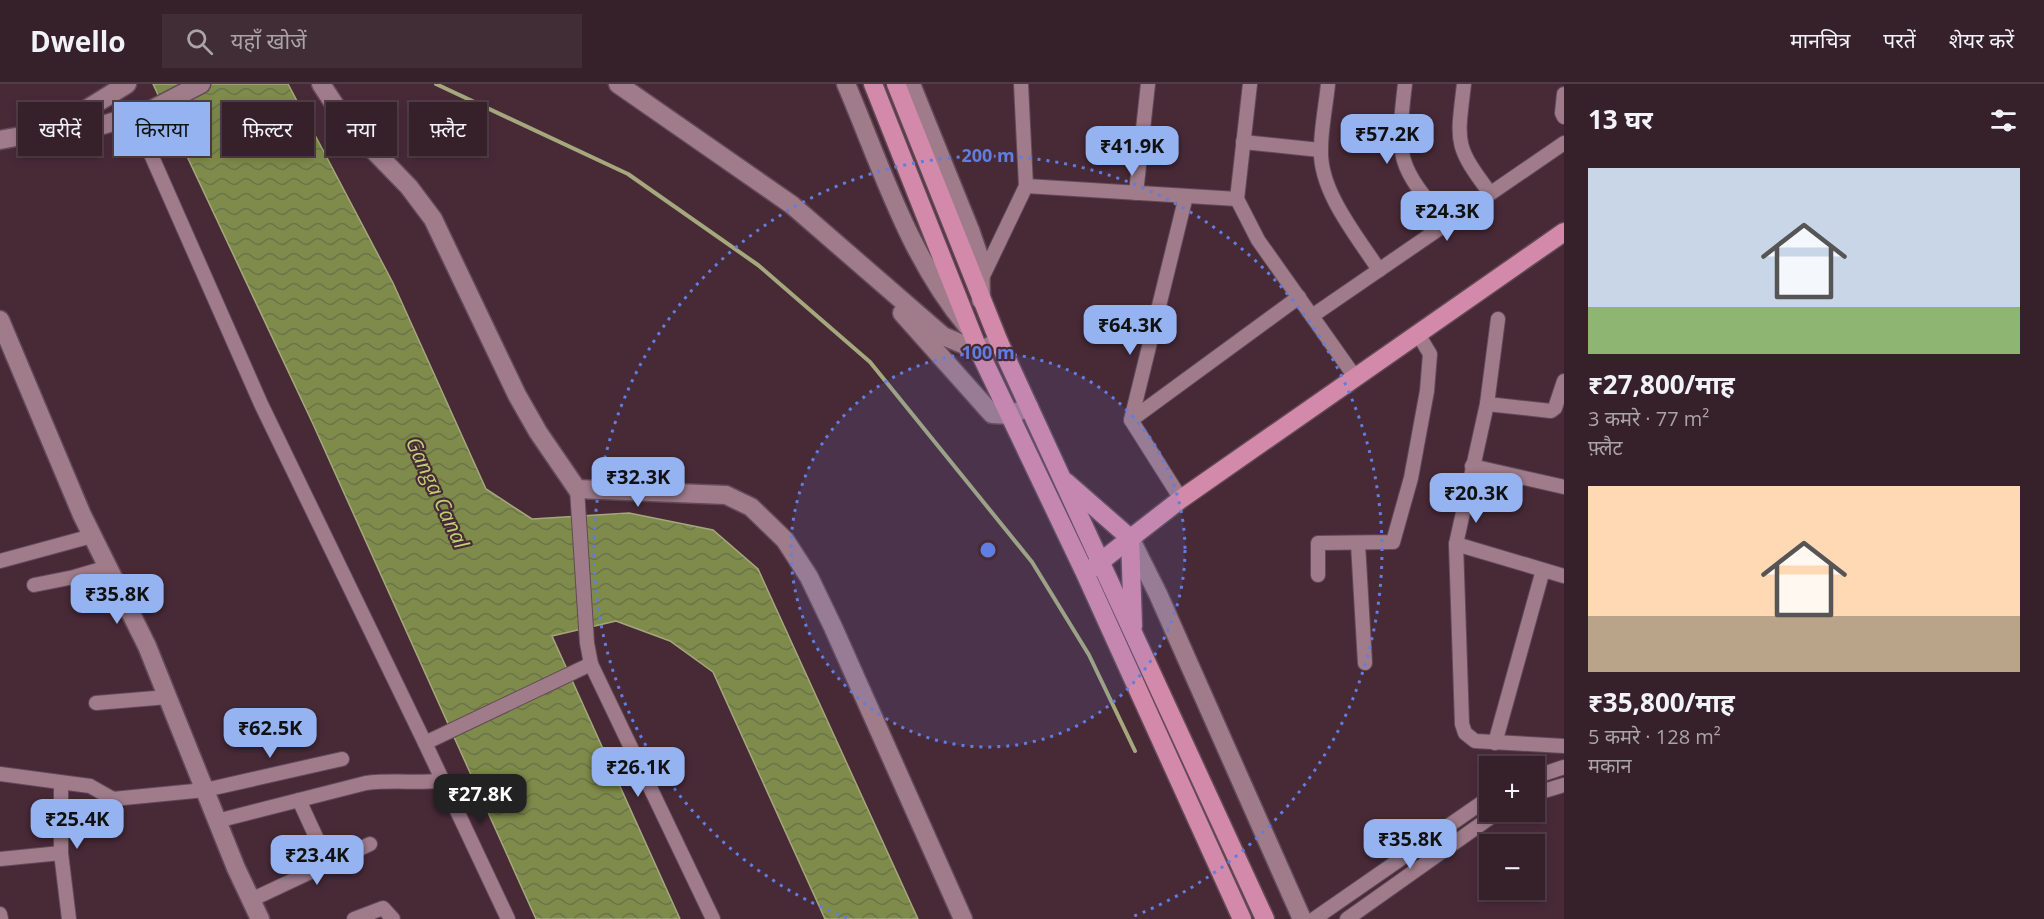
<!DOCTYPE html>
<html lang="hi">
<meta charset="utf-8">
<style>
body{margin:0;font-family:"Open Sans","Noto Sans Devanagari",sans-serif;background:#412d35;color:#f1f3f6;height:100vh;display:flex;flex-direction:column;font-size:22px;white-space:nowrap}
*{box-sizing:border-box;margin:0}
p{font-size:20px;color:#aaa3a8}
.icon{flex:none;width:33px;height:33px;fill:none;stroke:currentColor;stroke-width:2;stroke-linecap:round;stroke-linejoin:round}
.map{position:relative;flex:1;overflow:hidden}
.drawer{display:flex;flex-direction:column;background:#362029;width:480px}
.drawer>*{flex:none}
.guide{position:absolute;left:18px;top:18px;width:570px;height:54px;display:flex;gap:12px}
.fabs{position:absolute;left:1479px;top:672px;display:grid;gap:12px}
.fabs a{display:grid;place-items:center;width:66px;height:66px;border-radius:0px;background:#362029;box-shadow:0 3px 9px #0003,0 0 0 2px #503e46;font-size:30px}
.price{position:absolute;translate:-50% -51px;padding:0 14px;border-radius:12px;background:#95b2f1;color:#111;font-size:20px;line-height:39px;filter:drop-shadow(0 2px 3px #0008)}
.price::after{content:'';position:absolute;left:50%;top:36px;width:18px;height:14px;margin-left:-9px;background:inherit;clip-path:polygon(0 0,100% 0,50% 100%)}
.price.current{background:#222;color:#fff}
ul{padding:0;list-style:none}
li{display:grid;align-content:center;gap:12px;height:318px;padding:0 24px}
li span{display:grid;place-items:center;height:186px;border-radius:0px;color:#555}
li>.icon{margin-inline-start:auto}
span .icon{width:108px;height:108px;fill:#fffc;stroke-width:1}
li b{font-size:26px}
h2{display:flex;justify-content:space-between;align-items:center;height:72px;padding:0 24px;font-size:26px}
.pill{padding:0 21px;border-radius:0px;background:#362029;box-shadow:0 3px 9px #0003,0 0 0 2px #503e46;font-size:21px;line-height:54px}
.pill.current{background:#95b2f1;color:#111}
header{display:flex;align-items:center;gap:36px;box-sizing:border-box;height:84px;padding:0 30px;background:#362029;border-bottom:2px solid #503e46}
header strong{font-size:28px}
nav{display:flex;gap:33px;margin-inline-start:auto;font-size:21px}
.search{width:420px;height:54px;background:#412d35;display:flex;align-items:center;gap:15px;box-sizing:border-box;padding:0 21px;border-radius:0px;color:#aaa3a8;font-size:22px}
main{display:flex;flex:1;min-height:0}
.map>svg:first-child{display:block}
.water{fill:url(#water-waves);stroke:#a4a87c;stroke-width:1.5}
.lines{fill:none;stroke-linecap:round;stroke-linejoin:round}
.stream{stroke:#a4a87c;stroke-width:4}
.street-casing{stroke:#634a56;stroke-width:16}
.secondary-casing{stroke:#634a56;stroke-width:21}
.highway-casing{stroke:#634a56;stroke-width:21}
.street{stroke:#a07c8b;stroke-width:14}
.secondary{stroke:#a07c8b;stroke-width:18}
.highway{stroke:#d389aa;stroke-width:18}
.ring{fill:none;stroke:#607de0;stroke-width:3;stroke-dasharray:3 6}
.labels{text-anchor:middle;stroke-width:4.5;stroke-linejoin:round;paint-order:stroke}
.water-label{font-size:21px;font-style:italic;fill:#bed174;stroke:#482a37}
.centre{fill:#607de0;stroke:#482a37;stroke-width:3}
.ring-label{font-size:18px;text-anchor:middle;font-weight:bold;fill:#607de0;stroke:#482a37;stroke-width:4.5;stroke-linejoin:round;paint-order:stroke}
</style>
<header>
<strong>Dwello</strong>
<div class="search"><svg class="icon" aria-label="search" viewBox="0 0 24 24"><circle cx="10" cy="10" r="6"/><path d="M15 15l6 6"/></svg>यहाँ खोजें</div>
<nav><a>मानचित्र</a><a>परतें</a><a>शेयर करें</a></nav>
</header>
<main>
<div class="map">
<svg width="1564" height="835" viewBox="0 0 1564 835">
<defs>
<pattern id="water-waves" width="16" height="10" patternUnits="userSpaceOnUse" patternTransform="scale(1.5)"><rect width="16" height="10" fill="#7e8b4a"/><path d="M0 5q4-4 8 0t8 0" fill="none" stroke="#6c734a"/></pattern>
</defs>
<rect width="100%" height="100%" fill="#482a37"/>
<polygon class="water" points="153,0 288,0 393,199 486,405 532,435 629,429 713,446 758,485 918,835 825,835 713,588 670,557 616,537 552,552 680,835 536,835 313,340"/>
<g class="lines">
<polyline class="stream" points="436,0 628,90 758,181 870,278 1032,478 1089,571 1135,667"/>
<defs>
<g id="street">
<polyline points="1250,0 1237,115 1258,156 1355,293"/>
<path d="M1328,0C1326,21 1321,44 1321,65C1319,107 1357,152 1379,186"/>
<path d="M1405,0C1396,75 1397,82 1447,139"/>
<path d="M1464,0C1457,59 1454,61 1490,109"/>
<polyline points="1564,10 1562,29 1564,33"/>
<polyline points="134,32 261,320 425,659 591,580 587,559 577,405"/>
<polyline points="1243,58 1320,66"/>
<polyline points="1026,102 1237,115"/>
<polyline points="1136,109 1148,0"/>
<polyline points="982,194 1026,102 1021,0"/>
<polyline points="1312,232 1564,59"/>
<polyline points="1498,235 1487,320 1456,460 1462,640 1465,649 1475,657 1564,662"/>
<polyline points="1487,320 1551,327 1555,324 1564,297"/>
<polyline points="1131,336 1299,213"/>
<polyline points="1472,382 1564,403"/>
<polyline points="1181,415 1131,336 1186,112"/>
<polyline points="1358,460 1365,579"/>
<polyline points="1456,460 1564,492"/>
<polyline points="0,477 92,452"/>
<polyline points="1318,491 1318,459 1393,458 1411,394 1427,307 1430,270 1418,250"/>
<polyline points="34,501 74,493 108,483"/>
<polyline points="591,580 713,835"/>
<polyline points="96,619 168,613"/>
<polyline points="425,659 508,835"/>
<polyline points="1495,659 1543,486"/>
<polyline points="0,690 90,702 113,715 205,706 342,675"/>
<polyline points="1534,693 1564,683"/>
<polyline points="61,699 61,769 69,835"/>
<polyline points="1534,710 1564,701"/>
<polyline points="299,716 328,779"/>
<path d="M217,737L366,699C391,696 415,699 440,697"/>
<polyline points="0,775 61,769"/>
<polyline points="251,816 370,760"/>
<polyline points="0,830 1,835"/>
<polyline points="354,835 383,824 393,835"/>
<polyline points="1314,835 1490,713"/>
<polyline points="1347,835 1498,728"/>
</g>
<g id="secondary">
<polyline points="321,0 346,38 409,103 433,135 517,311 538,348 577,405 726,411 751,423 785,456 809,493 833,543 963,835"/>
<polyline points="618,0 792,121 943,252 979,267 999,258"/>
<path d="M846,0C881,82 909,173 967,242"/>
<polyline points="911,0 970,146 980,175 981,216"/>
<polyline points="55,45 127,0"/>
<polyline points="0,56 54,46 89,45 147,28 201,0"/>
<polyline points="902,229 992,330 1010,331 1029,323"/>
<polyline points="0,236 82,431 147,562 236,784 260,835"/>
<polyline points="1130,454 1158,510 1302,835"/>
</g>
<g id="highway">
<polyline points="873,0 979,267 1085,489 1242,835"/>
<polyline points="896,0 999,258 1265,835"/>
<polyline points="1066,398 1130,454 1133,542"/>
<polyline points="1091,485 1181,415 1564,148"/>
</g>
</defs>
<use href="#street" class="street-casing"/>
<use href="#secondary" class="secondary-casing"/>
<use href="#highway" class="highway-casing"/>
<use href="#street" class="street"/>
<use href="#secondary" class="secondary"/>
<use href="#highway" class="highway"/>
</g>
<circle cx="988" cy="466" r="197" fill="#607de0" fill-opacity=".12"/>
<g class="ring">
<circle cx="988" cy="466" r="197"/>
<path d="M847 834A394 394 0 1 1 1129 834"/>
</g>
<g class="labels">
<g class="water-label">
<text transform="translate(437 409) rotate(65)" y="7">Ganga Canal</text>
</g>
</g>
<circle cx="988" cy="466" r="9" class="centre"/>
<g class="ring-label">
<text x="988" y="78">200 m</text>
<text x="988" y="275">100 m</text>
</g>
</svg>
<div class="fabs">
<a>+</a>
<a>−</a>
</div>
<b class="price" style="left:1387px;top:81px">₹57.2K</b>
<b class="price" style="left:1132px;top:93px">₹41.9K</b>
<b class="price" style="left:1447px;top:158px">₹24.3K</b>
<b class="price" style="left:1130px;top:272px">₹64.3K</b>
<b class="price" style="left:638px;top:424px">₹32.3K</b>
<b class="price" style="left:1476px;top:440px">₹20.3K</b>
<b class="price" style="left:117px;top:541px">₹35.8K</b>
<b class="price" style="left:270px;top:675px">₹62.5K</b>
<b class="price" style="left:638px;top:714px">₹26.1K</b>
<b class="price current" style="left:480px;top:741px">₹27.8K</b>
<b class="price" style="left:77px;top:766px">₹25.4K</b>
<b class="price" style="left:1410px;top:786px">₹35.8K</b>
<b class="price" style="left:317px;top:802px">₹23.4K</b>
<div class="guide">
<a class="pill">खरीदें</a>
<a class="pill current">किराया</a>
<a class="pill">फ़िल्टर</a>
<a class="pill">नया</a>
<a class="pill">फ़्लैट</a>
</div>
</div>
<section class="drawer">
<h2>13 घर<svg class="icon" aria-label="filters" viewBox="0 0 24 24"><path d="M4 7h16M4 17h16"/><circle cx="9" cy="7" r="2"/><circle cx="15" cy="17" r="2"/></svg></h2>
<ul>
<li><span style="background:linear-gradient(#c9d6e8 75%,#8fb573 0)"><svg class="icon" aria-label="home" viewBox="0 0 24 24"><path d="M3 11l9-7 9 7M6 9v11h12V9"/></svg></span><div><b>₹27,800/माह</b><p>3 कमरे · 77 m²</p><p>फ़्लैट</p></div></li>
<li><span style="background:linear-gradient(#ffd9b3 70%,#b9a48a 0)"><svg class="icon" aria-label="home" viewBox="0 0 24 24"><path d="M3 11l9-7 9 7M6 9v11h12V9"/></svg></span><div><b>₹35,800/माह</b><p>5 कमरे · 128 m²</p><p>मकान</p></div></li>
</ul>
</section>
</main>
